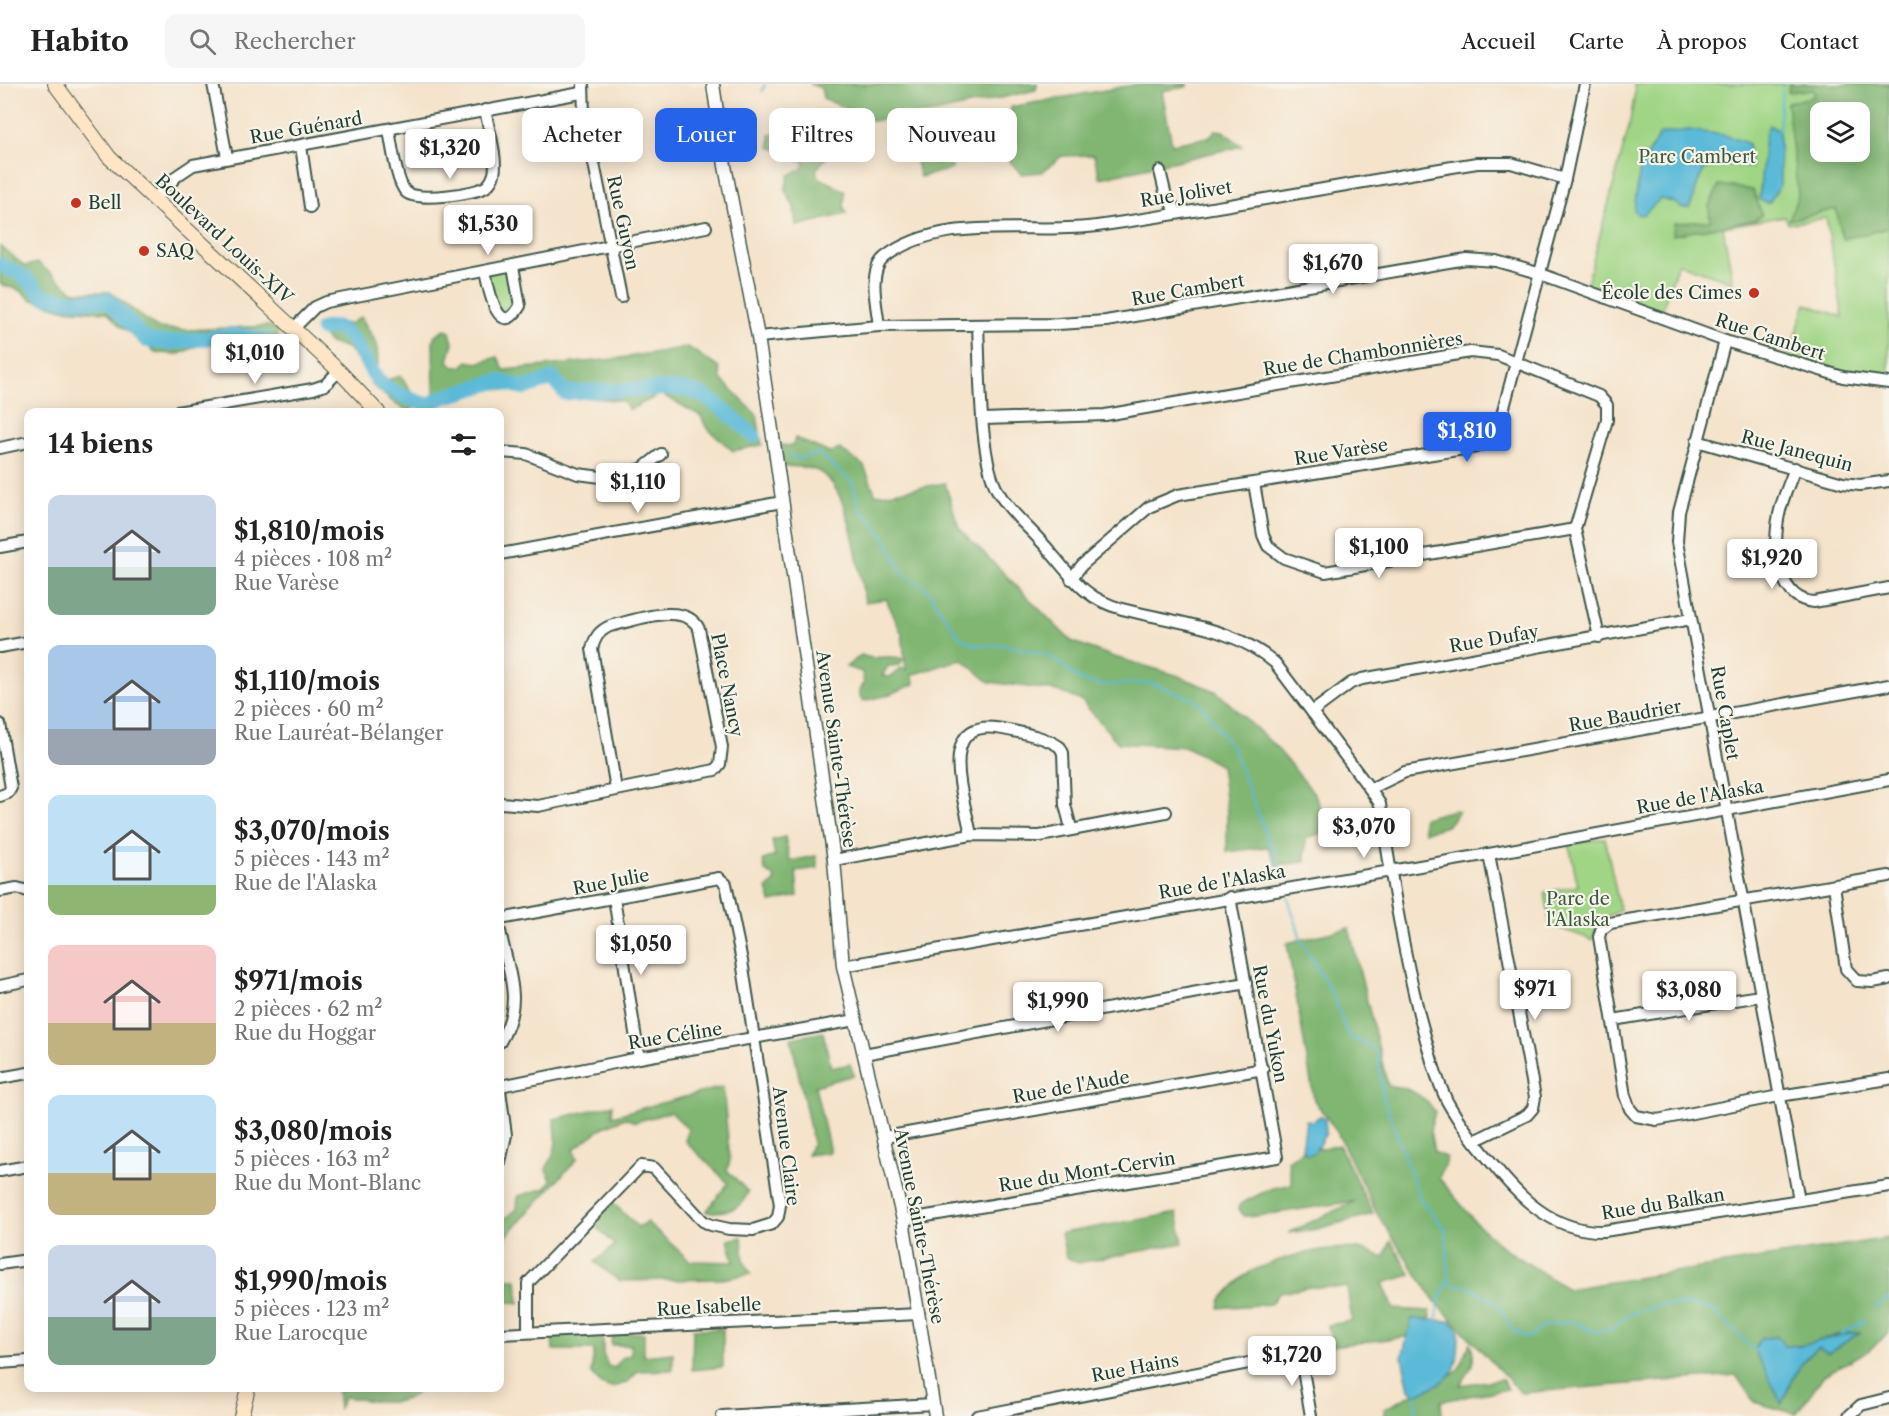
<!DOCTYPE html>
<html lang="fr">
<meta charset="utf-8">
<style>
body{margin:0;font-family:"Libre Caslon Text",serif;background:#f6f6f6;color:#222;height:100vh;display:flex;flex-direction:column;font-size:22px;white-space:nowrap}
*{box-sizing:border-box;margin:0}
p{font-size:20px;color:#767676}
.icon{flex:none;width:33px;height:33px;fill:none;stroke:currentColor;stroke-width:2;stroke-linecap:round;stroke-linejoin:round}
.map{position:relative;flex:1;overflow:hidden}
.drawer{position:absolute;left:24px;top:324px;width:480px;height:984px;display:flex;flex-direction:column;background:#fff;border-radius:12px;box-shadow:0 3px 15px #0003}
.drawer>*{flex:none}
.guide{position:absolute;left:522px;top:24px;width:570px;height:54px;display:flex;gap:12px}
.fabs{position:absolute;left:1810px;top:18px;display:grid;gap:12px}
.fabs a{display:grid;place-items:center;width:60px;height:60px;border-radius:12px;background:#fff;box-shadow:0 3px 15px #0003;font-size:30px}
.price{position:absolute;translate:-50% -51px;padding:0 14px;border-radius:6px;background:#fff;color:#222;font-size:20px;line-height:39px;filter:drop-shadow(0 2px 3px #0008)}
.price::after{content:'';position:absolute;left:50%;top:36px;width:18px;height:14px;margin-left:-9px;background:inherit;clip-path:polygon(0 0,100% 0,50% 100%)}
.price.current{background:#2563eb;color:#fff}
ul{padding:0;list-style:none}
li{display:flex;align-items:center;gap:18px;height:150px;padding:0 24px}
li span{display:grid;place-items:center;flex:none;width:168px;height:120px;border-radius:12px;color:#555}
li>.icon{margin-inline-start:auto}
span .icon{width:72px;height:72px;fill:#fffc;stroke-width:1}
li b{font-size:26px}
h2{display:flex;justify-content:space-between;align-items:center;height:72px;padding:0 24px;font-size:26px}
.tag{padding:0 21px;border-radius:12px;background:#fff;box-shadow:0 3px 15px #0003;font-size:21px;line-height:54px}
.tag.current{background:#2563eb;color:#fff}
header{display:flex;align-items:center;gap:36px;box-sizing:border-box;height:84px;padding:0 30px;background:#fff;border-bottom:2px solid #e0e0e0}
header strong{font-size:28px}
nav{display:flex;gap:33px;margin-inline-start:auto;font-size:21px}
.search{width:420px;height:54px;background:#f6f6f6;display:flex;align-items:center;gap:15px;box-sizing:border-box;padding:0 21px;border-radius:12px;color:#767676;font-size:22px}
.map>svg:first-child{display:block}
.green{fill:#a0d585;stroke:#60895c;stroke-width:1.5;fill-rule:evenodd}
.forest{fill:#80b672;stroke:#507a53;stroke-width:1.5;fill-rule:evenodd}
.water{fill:#5abad8;stroke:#3c7c86;stroke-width:1.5}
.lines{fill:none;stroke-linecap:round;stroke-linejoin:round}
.stream{stroke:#5abad8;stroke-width:2}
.river{stroke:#5abad8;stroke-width:15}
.minor-casing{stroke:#3f564b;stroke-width:14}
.tertiary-casing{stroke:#3f564b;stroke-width:15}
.secondary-casing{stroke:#3f564b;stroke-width:16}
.minor{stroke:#fff;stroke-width:10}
.tertiary{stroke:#fff;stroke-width:12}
.secondary{stroke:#fee5c5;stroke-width:14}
.poi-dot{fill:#c8321e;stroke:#f7f3e8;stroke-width:2}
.labels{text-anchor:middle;stroke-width:4.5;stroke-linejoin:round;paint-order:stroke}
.street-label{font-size:18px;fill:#1f3d34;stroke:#f7f3e8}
.park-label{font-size:18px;fill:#395b44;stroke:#f7f3e8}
.poi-label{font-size:18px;fill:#1f3d34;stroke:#f7f3e8;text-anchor:start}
</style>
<header>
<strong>Habito</strong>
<div class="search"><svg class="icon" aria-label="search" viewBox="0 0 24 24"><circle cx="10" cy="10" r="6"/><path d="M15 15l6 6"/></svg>Rechercher</div>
<nav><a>Accueil</a><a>Carte</a><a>À propos</a><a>Contact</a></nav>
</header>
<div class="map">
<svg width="1889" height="1332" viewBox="0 0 1889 1332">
<rect width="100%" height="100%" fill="#f7f3e8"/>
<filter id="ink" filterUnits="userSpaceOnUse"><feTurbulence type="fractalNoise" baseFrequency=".0167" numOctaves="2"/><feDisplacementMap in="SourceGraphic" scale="12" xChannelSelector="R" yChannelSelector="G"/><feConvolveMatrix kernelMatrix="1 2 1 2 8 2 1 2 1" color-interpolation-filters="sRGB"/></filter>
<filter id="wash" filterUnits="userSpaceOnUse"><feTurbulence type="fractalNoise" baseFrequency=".008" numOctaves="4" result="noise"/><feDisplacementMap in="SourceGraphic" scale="24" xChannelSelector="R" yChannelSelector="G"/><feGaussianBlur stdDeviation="1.35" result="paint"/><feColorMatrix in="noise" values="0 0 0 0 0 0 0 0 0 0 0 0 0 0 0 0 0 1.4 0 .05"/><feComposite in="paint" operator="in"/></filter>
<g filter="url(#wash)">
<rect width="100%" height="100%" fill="#f5e3cb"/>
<g class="green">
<path d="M1634,0H1889V297L1870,298L1787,275L1806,220L1843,233L1826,134L1788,140L1785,132L1723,143L1733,198L1678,179L1660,232L1585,206L1629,43L1635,8ZM1821,28H1860V68H1821Z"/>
<polygon points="513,182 516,229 500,231 485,187"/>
<path d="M1605,754L1620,827C1604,832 1595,838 1593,856L1550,841L1545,808L1578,802L1569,760Z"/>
</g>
<g class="forest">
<polygon points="810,0 1037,0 1036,6 935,29 872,37 823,14 821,4"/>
<polygon points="1139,0 1188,0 1186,3 1162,7 1172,60 1210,53 1215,46 1223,47 1242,62 1100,94 1094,71 1062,72 1042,88 1021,90 1009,76 1011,23"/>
<path d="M1789,0H1889V144L1843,155L1836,125L1789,136L1798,111L1787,19L1815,12L1813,6L1788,8ZM1821,28H1860V68H1821Z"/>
<polygon points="945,44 952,85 920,93 912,62 926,56 923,47"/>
<polygon points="787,45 796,48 802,56 823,57 829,70 816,86 818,93 845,107 844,124 847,130 796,142 794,123 785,106 789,91 802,85 805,78 770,63 770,50"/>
<polygon points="1719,101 1753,106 1762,131 1754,136 1673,151 1674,139 1710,137 1709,122"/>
<polygon points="0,162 25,182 38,179 74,208 110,208 157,244 187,246 270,242 278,247 274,264 206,258 179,270 157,269 118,240 107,228 63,225 30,215 21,207 0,200"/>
<polygon points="361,233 377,260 378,281 368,289 348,264 329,259 317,243 328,237 350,240"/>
<polygon points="445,245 450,248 453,259 448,277 454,283 461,283 468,277 477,279 498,273 504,286 615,275 688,263 719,284 721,295 757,331 762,361 733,367 706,343 701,332 661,310 629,326 623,317 567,311 547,299 524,309 493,304 441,314 434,312 433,258 434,252"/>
<polygon points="400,292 422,321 409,327 397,321 371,300"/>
<path d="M795,354L830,369L840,365L864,382L876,411L945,399L959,444L1071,557L1111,572L1176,591L1217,608L1276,663L1314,709L1331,746L1306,754L1305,778L1277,781L1268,763L1227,768V729L1221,682L1187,663L1118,659L1082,617L1058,607L989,598L962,575L912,591L915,600L885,612L862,617L859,608L864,599L862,588L846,583L861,571C875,578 888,569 903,575L900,581L888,582L882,592L890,593L901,584L906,586L902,550L886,515L865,518C858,485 851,403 818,387C808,382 793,383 782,382L780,361L793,362Z"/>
<polygon points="1454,726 1459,727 1447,742 1424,748 1423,734"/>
<polygon points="785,753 790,777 816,772 818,784 796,787 798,812 771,818 767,804 775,798 774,792 765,787 763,776 775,772 772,756"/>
<path d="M1349,844L1388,1002C1406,1002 1425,1011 1435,1028L1430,1046L1434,1068L1447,1074L1439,1094L1478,1141L1500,1161L1567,1205L1889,1154V1249L1868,1267L1824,1291L1796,1330L1754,1318L1736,1291L1521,1309L1434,1216L1376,1128L1337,1048L1314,1016L1287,859ZM1843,1249H1859C1846,1257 1833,1258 1819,1264C1797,1274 1791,1300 1782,1319L1777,1253L1785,1262L1799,1263Z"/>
<polygon points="823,948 831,984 850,980 854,991 815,1002 830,1068 807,1071 813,1059 791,954"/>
<path d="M723,1003L730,1077L727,1086L748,1108C740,1128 726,1128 706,1128L728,1099L685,1057L688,1045L671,1028L635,1038L625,1034L604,1043L574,1065L577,1075L500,1159V1138L517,1125L518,1112L546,1104L551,1096L546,1085C557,1066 558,1056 554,1035L613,1021L612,1032Z"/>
<polygon points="1339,1061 1373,1130 1317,1145 1288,1149 1355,1117 1257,1132 1244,1132 1238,1125 1240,1120 1270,1105 1292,1100 1288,1077 1300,1068"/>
<polygon points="612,1118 638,1143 647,1138 690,1177 734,1178 728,1156 742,1153 744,1177 751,1190 722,1195 619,1197 595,1178 615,1161 592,1139"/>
<polygon points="1177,1129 1183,1159 1078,1179 1066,1173 1061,1149"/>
<path d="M1391,1157L1411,1191L1383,1199L1394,1225L1430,1227L1431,1233L1405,1253L1332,1262L1328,1241L1352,1237L1347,1203H1310L1279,1209L1270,1220L1219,1224L1220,1217C1229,1208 1239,1194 1250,1188C1283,1172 1351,1152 1383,1174Z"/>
<polygon points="500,1195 517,1195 519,1219 500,1217"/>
<polygon points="693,1245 723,1245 723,1283 692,1286"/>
<polygon points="603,1249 603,1270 608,1282 615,1284 621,1274 631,1271 630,1261 611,1261 612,1249 644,1249 644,1272 673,1269 673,1286 638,1287 628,1298 611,1304 601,1300 591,1289 594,1266 553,1266 552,1252"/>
<path d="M1470,1259C1478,1276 1470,1288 1460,1301L1502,1295L1508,1305L1441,1317L1442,1332H1385L1384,1325L1458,1287Z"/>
<path d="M337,1304H418L420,1306C400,1326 369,1316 344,1313L339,1324Z"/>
</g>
<g class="water">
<polygon points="1769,41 1779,47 1780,101 1769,119 1759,116 1765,51"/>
<path d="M1689,46L1723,51L1748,59L1751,83L1730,80L1705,85C1694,101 1697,110 1689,124H1681L1674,118L1660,115L1644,130L1638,131L1634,126L1640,84L1660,50Z"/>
<polygon points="1320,1032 1325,1035 1326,1049 1314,1069 1308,1071 1302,1065 1306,1036 1313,1037"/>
<path d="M1412,1235L1451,1237L1459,1246C1458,1290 1457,1292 1416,1311L1409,1305L1402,1273Z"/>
<path d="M1861,1248L1828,1269L1819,1264C1798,1277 1791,1297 1782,1319L1754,1266L1761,1254L1777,1253L1785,1262C1811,1263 1835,1250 1861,1248Z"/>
</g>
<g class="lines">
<g class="stream">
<polyline points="1783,3 1784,0"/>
<polyline points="762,7 765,0"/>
<polyline points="1779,47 1782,8"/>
<polyline points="788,371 799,375 818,369 853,399 858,421 886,455 903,490 926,504 958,551 974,561 1006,561 1043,570 1054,575 1080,596 1100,601 1151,599 1194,615 1204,624 1233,666 1283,793"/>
<polyline points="1288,814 1302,858 1333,911 1349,953 1365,959 1378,969 1383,1012 1420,1115 1446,1146 1449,1194 1453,1202 1468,1202 1498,1220 1513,1247 1528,1254 1544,1242 1572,1237 1595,1248 1611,1245 1626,1231 1662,1221 1688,1221 1713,1226 1755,1267"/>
<polyline points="1876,1223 1889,1214"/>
<polyline points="1437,1236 1439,1216 1449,1194"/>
<polyline points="1841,1250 1865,1237"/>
<polyline points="1416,1332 1416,1311"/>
</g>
<g class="river">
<path d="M0,181C18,188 31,196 42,212L71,217L108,216L146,256L168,259L234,251L267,256"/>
<path d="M322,245L337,243C360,257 362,275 377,295C388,308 412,316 428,321L441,314L498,297L525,304L553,294L565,309C588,306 607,307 630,306C655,306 680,300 703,312C722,322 738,338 754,352"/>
</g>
</g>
</g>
<g filter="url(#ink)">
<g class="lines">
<defs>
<g id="minor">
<polyline points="213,0 227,73"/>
<polyline points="583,0 584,30 621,213"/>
<path d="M389,46C392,61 396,98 406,108C416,118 477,110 487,102C490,99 493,94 494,90C498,75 488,42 485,26"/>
<polyline points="301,62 310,123"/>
<polyline points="1160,87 1166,112 1177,128"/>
<polyline points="154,115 178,91 193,81 581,9"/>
<path d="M485,187C488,202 498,259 520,222L513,182"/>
<path d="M978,241C980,283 979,368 996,404C1009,429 1035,448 1052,470C1075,497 1086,515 1122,525C1175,539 1233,542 1275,579L1370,705L1380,720C1391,791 1402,861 1419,930C1427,959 1434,990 1447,1017C1461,1043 1482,1067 1501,1090C1528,1122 1560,1148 1604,1147L1889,1102"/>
<path d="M879,242C877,223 867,187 885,173C942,129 1031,151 1097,142C1224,124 1351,99 1477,79H1511L1565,95"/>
<polyline points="294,244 315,223 326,218 706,143"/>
<polyline points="758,253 879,242 1058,240 1106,237 1466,175 1496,177 1538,189 1725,257 1843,293 1889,299"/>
<polyline points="1725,257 1679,428 1677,458 1799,1116"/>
<polyline points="177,328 313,305 325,301 339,287"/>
<polyline points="983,335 1105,331 1470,268 1498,271 1599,312 1607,321 1607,336 1575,445 1599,553"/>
<polyline points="1697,357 1843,399 1860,401 1889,397"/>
<polyline points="0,364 28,358"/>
<polyline points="500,368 526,370 578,390 601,393 642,385 661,370"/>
<path d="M1795,384C1788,403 1779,422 1777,443C1774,470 1780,516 1814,518L1889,504"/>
<polyline points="1254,399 1263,451 1268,462 1284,474 1325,488 1575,445"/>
<polyline points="0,463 28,458"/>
<polyline points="500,470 782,418"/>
<polyline points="1071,495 1082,481 1149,423 1178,411 1476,363 1496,353 1565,95 1585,0"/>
<polyline points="0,563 28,558"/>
<polyline points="1312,628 1351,599 1362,595 1691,535"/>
<polyline points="0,640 11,704 8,709 0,712"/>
<polyline points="1370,705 1405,688 1889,601"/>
<path d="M500,719L538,722L715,686L720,680L722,663L699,545C685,516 634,537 610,542C599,547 595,553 592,565L616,705"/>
<path d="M971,751C964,713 934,631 1003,645C1022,649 1044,652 1060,663L1063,669L1065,721L1071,744"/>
<polyline points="834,776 971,751 1040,752 1166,728"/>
<polyline points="1889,792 1610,839 1601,846 1599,853 1625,1012 1630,1025 1636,1032 1657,1036 1779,1012 1889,995"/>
<polyline points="1834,801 1846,885 1857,897 1872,898 1889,895"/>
<polyline points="0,807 17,804 28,807"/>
<polyline points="614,814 639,974"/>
<polyline points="500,835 719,794 726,800 742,877 780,1121 778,1133 772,1140 753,1146 729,1145 711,1141 703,1137 654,1084 641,1082 528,1199 528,1248"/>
<path d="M500,847C509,891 524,917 500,958"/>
<polyline points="843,882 1489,770 1889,696"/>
<polyline points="0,902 28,896"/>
<polyline points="1613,936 1760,912"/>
<polyline points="864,970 1246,899"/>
<polyline points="0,994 28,989"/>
<polyline points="500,1002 639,974 856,936"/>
<polyline points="500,1006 506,1051 500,1078"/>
<polyline points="885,1053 1263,985"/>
<polyline points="1474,1057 1527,1031 1533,1024 1535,1013 1489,770"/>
<polyline points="0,1087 28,1082"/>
<polyline points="903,1136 1277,1073 1230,813"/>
<polyline points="0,1180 28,1176"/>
<polyline points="500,1250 919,1230"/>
<polyline points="0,1279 28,1277"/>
<polyline points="722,1332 933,1320"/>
<polyline points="977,1332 1300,1269 1311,1332"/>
<polyline points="1849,1332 1861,1321 1889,1314"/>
</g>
<polyline id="tertiary" points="713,0 725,82 758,253 775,366 834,776 843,882 903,1136 935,1332"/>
<g id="secondary">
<polyline points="55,0 109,73 339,287 378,328"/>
<polyline points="241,1332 248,1304"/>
</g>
</defs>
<use href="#minor" class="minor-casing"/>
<use href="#tertiary" class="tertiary-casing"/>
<use href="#secondary" class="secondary-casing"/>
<use href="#minor" class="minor"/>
<use href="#tertiary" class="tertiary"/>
<use href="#secondary" class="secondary"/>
</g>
</g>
<g class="poi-dot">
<circle cx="76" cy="119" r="6"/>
<circle cx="144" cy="167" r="6"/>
<circle cx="1754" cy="209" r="6"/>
</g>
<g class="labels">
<g class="street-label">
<text transform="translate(306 44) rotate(-10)" y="6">Rue Guénard</text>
<text transform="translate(1186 110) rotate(-9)" y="6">Rue Jolivet</text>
<text transform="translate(623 139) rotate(78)" y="6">Rue Guyon</text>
<text transform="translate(224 155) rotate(43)" y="6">Boulevard Louis-XIV</text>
<text transform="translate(1188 206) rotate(-10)" y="6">Rue Cambert</text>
<text transform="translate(1770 253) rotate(18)" y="6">Rue Cambert</text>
<text transform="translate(1363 270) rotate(-9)" y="6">Rue de Chambonnières</text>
<text transform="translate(1797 367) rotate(15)" y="6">Rue Janequin</text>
<text transform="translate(1341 368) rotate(-9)" y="6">Rue Varèse</text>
<text transform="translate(1494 555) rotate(-10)" y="6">Rue Dufay</text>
<text transform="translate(727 601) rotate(79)" y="6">Place Nancy</text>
<text transform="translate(1725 629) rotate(80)" y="6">Rue Caplet</text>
<text transform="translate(1625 632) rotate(-10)" y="6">Rue Baudrier</text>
<text transform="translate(836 665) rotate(82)" y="6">Avenue Sainte-Thérèse</text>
<text transform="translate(1700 713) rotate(-10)" y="6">Rue de l'Alaska</text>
<text transform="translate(611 798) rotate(-11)" y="6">Rue Julie</text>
<text transform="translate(1222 798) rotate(-10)" y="6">Rue de l'Alaska</text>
<text transform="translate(1270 940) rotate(79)" y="6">Rue du Yukon</text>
<text transform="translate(675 952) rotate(-9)" y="6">Rue Céline</text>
<text transform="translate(1071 1003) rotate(-10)" y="6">Rue de l'Aude</text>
<text transform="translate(786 1062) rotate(83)" y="6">Avenue Claire</text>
<text transform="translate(1087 1088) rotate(-9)" y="6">Rue du Mont-Cervin</text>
<text transform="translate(1663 1120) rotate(-9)" y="6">Rue du Balkan</text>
<text transform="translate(919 1142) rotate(79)" y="6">Avenue Sainte-Thérèse</text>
<text transform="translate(709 1223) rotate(-3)" y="6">Rue Isabelle</text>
<text transform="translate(1135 1284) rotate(-11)" y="6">Rue Hains</text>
</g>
<g class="park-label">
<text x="1697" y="79">Parc Cambert</text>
<text x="1578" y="821">Parc de<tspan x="1578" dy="21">l'Alaska</tspan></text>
</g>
<g class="poi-label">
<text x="88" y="125">Bell</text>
<text x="156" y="173">SAQ</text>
<text x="1742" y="215" text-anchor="end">École des Cimes</text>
</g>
</g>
</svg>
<div class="fabs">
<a><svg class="icon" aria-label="layers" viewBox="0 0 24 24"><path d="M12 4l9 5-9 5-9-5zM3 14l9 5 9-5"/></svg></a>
</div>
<b class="price" style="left:450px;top:96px">$1,320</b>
<b class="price" style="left:488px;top:172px">$1,530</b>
<b class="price" style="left:1333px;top:211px">$1,670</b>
<b class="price" style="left:255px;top:301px">$1,010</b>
<b class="price current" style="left:1467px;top:379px">$1,810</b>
<b class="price" style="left:638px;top:430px">$1,110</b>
<b class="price" style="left:1379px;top:495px">$1,100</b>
<b class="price" style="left:1772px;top:506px">$1,920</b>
<b class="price" style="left:1364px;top:775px">$3,070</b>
<b class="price" style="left:641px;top:892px">$1,050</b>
<b class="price" style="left:1535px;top:937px">$971</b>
<b class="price" style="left:1689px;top:938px">$3,080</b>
<b class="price" style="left:1058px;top:949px">$1,990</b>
<b class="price" style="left:1292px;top:1303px">$1,720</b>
<div class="guide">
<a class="tag">Acheter</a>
<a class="tag current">Louer</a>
<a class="tag">Filtres</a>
<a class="tag">Nouveau</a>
</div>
<section class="drawer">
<h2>14 biens<svg class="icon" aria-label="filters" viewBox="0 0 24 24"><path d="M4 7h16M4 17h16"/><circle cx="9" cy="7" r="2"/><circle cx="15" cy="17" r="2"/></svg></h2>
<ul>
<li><span style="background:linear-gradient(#c9d6e8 60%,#7fa58c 0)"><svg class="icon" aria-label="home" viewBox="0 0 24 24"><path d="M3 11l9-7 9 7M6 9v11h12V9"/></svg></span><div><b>$1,810/mois</b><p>4 pièces · 108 m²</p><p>Rue Varèse</p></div></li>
<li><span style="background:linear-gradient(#a9c7e8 70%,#9aa5b1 0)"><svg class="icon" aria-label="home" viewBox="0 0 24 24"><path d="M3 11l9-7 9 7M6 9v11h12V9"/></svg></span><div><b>$1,110/mois</b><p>2 pièces · 60 m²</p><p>Rue Lauréat-Bélanger</p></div></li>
<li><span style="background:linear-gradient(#bfe0f5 75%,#8fb573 0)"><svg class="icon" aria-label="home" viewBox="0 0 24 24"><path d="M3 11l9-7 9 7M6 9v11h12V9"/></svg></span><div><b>$3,070/mois</b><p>5 pièces · 143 m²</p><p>Rue de l'Alaska</p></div></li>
<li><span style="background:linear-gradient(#f6c9c9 65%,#c2b280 0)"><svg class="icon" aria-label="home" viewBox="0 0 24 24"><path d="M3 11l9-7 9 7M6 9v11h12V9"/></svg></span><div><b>$971/mois</b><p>2 pièces · 62 m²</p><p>Rue du Hoggar</p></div></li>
<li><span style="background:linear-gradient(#bfe0f5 65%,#c2b280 0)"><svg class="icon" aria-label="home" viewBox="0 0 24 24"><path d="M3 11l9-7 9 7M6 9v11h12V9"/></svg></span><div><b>$3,080/mois</b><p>5 pièces · 163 m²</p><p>Rue du Mont-Blanc</p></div></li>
<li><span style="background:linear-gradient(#c9d6e8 60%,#7fa58c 0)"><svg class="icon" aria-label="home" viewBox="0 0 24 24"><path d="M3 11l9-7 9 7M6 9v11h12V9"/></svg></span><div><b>$1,990/mois</b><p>5 pièces · 123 m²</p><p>Rue Larocque</p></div></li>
</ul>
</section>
</div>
